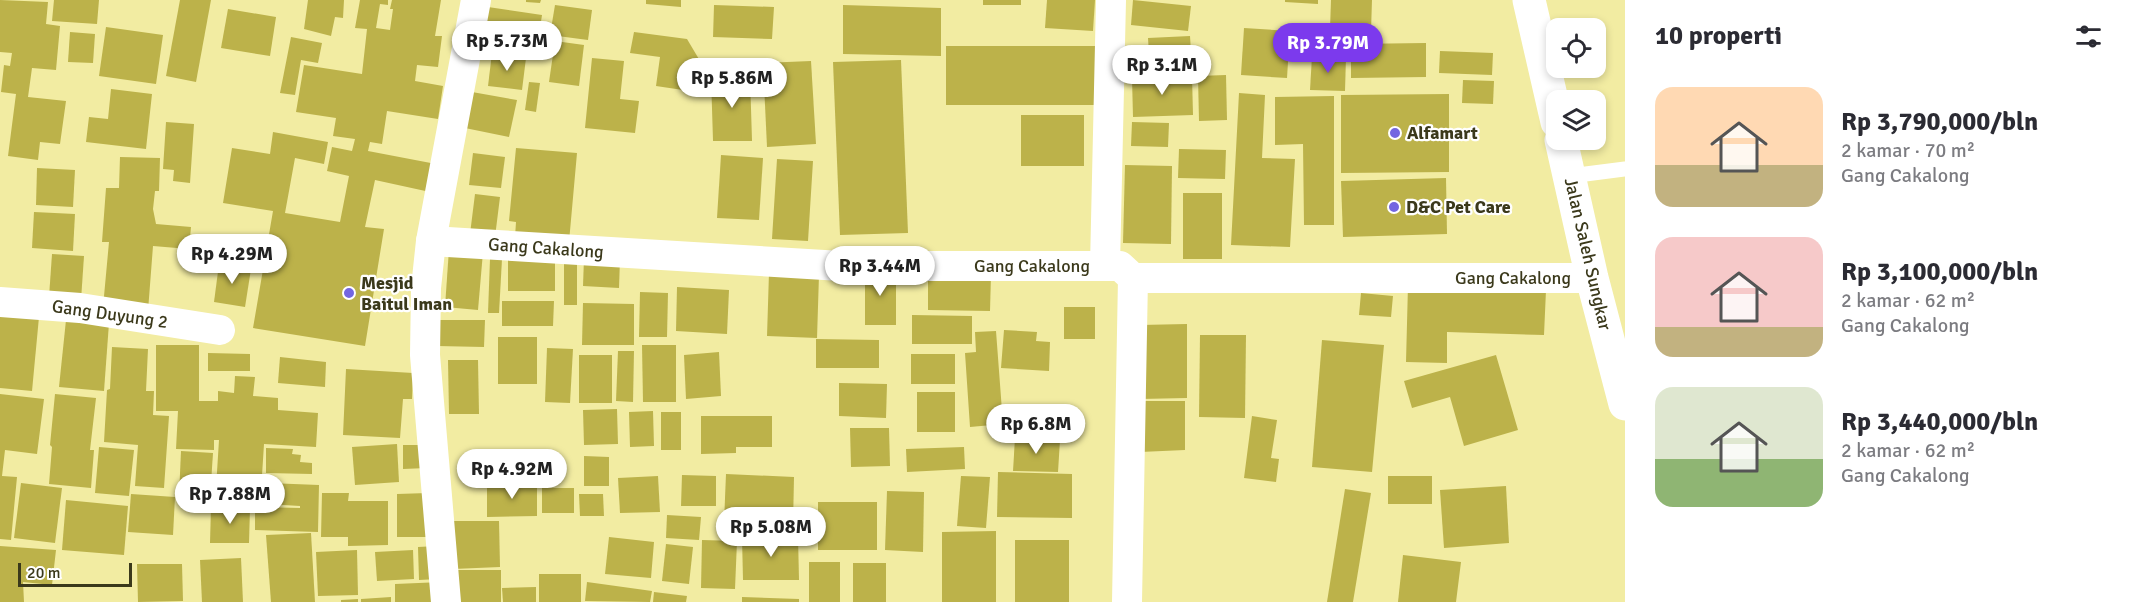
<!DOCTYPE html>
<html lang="id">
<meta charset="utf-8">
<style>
body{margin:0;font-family:Signika,sans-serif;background:#f2f2f3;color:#2b2b33;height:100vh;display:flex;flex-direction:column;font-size:22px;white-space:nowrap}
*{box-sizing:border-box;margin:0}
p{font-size:20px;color:#7c7c81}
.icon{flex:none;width:33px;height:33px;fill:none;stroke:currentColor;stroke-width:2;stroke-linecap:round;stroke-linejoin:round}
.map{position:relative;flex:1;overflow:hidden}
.side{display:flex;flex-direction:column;background:#fff;width:510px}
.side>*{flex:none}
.controls{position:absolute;left:1546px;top:18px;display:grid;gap:12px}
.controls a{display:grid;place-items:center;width:60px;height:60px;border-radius:12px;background:#fff;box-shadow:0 3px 9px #0003;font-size:30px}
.scale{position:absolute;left:18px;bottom:15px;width:114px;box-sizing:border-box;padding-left:6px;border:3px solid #3b391b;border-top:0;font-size:16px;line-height:21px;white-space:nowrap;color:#3b391b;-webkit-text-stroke:4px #fff;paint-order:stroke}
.price{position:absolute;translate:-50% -51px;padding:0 14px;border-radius:21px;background:#fff;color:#222;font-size:20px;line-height:39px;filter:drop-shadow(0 2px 3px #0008)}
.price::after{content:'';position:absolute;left:50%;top:36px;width:18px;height:14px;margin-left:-9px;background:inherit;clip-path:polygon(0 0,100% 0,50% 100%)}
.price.current{background:#7c3aed;color:#fff}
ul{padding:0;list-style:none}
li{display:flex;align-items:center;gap:18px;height:150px;padding:0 30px}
li span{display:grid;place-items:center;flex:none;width:168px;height:120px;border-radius:18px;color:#555}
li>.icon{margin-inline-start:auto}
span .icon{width:72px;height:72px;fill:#fffc;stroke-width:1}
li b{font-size:26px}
h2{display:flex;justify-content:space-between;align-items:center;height:72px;padding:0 30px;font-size:26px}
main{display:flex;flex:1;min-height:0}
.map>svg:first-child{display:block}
.building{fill:#bcb24a}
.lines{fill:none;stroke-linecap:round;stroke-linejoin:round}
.lane{stroke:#fff;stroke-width:15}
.street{stroke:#fff;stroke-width:30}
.highway{stroke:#fff;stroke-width:33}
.poi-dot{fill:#7366e1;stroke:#fff;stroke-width:2}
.labels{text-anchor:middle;stroke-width:4.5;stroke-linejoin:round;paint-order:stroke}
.poi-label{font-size:18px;font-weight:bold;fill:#3b391b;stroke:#fff;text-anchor:start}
.street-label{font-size:18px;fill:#3b391b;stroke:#fff}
</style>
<main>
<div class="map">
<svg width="1625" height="602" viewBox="0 0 1625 602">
<rect width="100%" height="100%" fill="#f2eca2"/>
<g class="building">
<polygon points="0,0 48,2 46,24 60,26 56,70 32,68 28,97 66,101 60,144 40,142 38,160 8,156 16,94 1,92 4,65 10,66 12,53 0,52"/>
<polygon points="54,0 99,0 97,24 52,21"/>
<polygon points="180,0 211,0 196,82 166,76"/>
<polygon points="308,0 344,0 343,18 335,17 331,36 304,29"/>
<polygon points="360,0 388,0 388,5 380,4 376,28 390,30 393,9 390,9 392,0 441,0 435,36 442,36 438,67 417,65 415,81 443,86 438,119 387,111 382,144 370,142 368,151 436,164 430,192 375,180 365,227 384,229 365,346 253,328 273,211 223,203 232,148 270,154 273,132 328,142 324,164 295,158 285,213 340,222 349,176 327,171 332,147 352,151 355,139 333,136 336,118 296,112 304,65 362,74 367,29 355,28"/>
<polygon points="526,0 541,0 540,3 526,2"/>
<polygon points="646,0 681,0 681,7 646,4"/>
<rect x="983" y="0" width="38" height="5"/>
<polygon points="1047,0 1095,0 1093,31 1045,28"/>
<polygon points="1133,0 1191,6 1188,31 1131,25"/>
<polygon points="1285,0 1318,0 1318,4 1285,2"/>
<polygon points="1331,0 1372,0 1371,31 1330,29"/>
<polygon points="555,5 592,10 588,40 550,35"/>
<polygon points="714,5 774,7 772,39 713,37"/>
<polygon points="843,5 941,8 941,56 843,54"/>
<polygon points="488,7 542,15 537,48 483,39"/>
<polygon points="228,9 276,17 270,56 221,48"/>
<polygon points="106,27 163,35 156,84 99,76"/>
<polygon points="1244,28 1290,31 1287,78 1241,75"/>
<polygon points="70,32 95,34 93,63 68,62"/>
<polygon points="634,32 687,39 706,71 703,93 656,86 660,57 630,53"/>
<polygon points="1190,36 1192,70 1150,72 1148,38"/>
<polygon points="291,37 322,43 318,63 301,60 295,95 280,93"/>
<polygon points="555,41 584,45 579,86 549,82"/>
<polygon points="1426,43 1426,77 1351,78 1351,44"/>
<rect x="946" y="46" width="151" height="59"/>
<polygon points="1440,51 1493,53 1492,75 1439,73"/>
<polygon points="492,53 526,58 522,90 488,86"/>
<polygon points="1312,56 1346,57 1345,91 1310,90"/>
<polygon points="592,58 624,61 620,99 639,101 635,133 585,128"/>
<polygon points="901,60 908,233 840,235 833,62"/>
<polygon points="811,61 816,144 767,147 763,63"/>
<polygon points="1226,75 1227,120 1199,121 1198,76"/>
<polygon points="750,76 752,141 713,141 711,77"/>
<polygon points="1192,76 1193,115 1133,117 1132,78"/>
<polygon points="1463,80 1494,81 1493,104 1462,103"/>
<polygon points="529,82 540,83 536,112 525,110"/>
<polygon points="111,89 152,94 146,149 86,142 89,117 108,119"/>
<polygon points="472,92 517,100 509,137 465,128"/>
<polygon points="1239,93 1265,95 1262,158 1295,159 1290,247 1231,245"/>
<polygon points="1449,94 1449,172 1341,173 1341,95"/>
<polygon points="1334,96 1334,225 1304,225 1303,144 1275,145 1275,97"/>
<rect x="1021" y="115" width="63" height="51"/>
<polygon points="166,122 194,124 190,183 173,181 174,170 163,169"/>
<polygon points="1132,122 1169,123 1168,147 1131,146"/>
<polygon points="516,148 577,153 569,242 515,237 516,222 509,221"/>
<polygon points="1179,149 1226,150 1225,179 1178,178"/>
<polygon points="473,153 505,157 501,188 469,185"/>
<polygon points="721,155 763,158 759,220 717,218"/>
<polygon points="120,157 160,158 159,191 155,191 153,209 156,224 191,227 189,249 153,246 148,311 103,307 109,242 102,242 106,188 119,188"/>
<polygon points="777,159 813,161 808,241 772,239"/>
<polygon points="1125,165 1172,166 1171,244 1123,243"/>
<polygon points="37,168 75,170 73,207 36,205"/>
<polygon points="1446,178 1447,234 1343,237 1341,181"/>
<rect x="1183" y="193" width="39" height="66"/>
<polygon points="475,194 500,197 495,237 470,234"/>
<polygon points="34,212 75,214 73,251 32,248"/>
<polygon points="449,249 483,252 478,310 445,307"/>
<polygon points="52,254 84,256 81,300 49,297"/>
<rect x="508" y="256" width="47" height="35"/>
<polygon points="584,258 620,259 619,288 583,286"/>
<polygon points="490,259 502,259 499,313 488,313"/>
<rect x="564" y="259" width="13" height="46"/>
<polygon points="219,264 251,269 245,307 214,302"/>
<rect x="865" y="269" width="31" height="56"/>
<polygon points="769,273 819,275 817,338 767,336"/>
<polygon points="928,273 991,274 990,311 928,310"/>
<polygon points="1408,285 1546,290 1544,335 1447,332 1447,363 1406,362"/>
<polygon points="677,287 729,290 727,334 676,331"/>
<polygon points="640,292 668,293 667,337 639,337"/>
<polygon points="1361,293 1393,296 1391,317 1359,315"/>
<polygon points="502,301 554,301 553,326 502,326"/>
<polygon points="583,303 634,304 634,345 582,345"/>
<rect x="1064" y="307" width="31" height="32"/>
<polygon points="0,312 39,317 32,391 0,388"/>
<polygon points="912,315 972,316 972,344 912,344"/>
<polygon points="66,320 109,323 104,391 59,387"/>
<polygon points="437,320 485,320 484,347 437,346"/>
<polygon points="1187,324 1187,398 1140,399 1140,325"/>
<polygon points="1004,330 1037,332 1036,341 1050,342 1049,371 1001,368"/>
<polygon points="996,331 1003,424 970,427 965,353 976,352 975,332"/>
<polygon points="1200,335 1246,335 1245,418 1199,417"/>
<rect x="498" y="337" width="39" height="47"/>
<polygon points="816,339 879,340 879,368 816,368"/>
<polygon points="1322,340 1384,345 1372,472 1312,467"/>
<polygon points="156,345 199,345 199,401 218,401 218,391 234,393 235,376 255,377 253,396 278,398 278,410 318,413 316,447 264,444 260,507 300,508 300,506 267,504 268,483 319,485 318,532 255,530 255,507 215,504 219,440 214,440 214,450 176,449 178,411 156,411"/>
<polygon points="642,345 676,345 676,402 643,402"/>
<polygon points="112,347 148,349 146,391 154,391 153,415 169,416 164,488 135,486 138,445 104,442 107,390 110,389"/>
<polygon points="547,348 573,349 570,403 545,402"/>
<polygon points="618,351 634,351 633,402 616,401"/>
<polygon points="719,352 721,396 686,399 684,355"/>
<polygon points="208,353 250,354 250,371 208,371"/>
<rect x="911" y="354" width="44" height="30"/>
<rect x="579" y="355" width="33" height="48"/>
<polygon points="1496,355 1518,430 1464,446 1450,397 1412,408 1404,381"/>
<polygon points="280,357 326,362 325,387 278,383"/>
<polygon points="448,360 478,360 479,414 449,414"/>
<polygon points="346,369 413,373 412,399 403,399 400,438 343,435"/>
<polygon points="839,383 887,384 886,418 839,416"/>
<rect x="917" y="392" width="38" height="40"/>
<polygon points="0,394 44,399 37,454 5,450 2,476 17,477 11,540 0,539"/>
<polygon points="55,394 96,398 90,450 94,450 91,488 49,484 52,447 50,445"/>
<polygon points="1138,401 1185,401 1185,450 1140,452"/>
<polygon points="617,409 618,444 584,445 583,410"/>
<polygon points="653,411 654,446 630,447 629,412"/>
<rect x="661" y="412" width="20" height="38"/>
<polygon points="701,416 772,416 772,447 736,447 736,453 701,454"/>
<polygon points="1252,416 1277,420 1271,458 1279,459 1276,482 1244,478"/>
<polygon points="850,428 889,428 890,466 851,467"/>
<polygon points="1015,438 1060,440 1058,472 1013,471"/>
<polygon points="397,444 399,482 355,485 352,447"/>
<polygon points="403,445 425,445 427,468 403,469"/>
<polygon points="99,447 134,450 129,496 95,493"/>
<polygon points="964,447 965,469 907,472 906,449"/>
<polygon points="266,448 293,449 292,454 301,455 300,462 312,463 312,474 266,473"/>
<polygon points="181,451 213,453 210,498 179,496"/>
<polygon points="584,456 609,457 609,486 584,486"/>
<polygon points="998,472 1072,474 1072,518 997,517"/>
<polygon points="726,474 794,477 793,525 724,523"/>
<polygon points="682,475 716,476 716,506 681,506"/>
<polygon points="658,476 660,512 620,513 618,478"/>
<polygon points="961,476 990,477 986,528 957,526"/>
<rect x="1388" y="476" width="44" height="28"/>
<polygon points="21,483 62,488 55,543 14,538"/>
<polygon points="487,484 537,484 537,516 487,517"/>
<polygon points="1506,486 1509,543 1444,548 1440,490"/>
<rect x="542" y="488" width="32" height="25"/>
<polygon points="1345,489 1371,493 1353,602 1327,602"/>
<polygon points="887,491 924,492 923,552 885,550"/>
<polygon points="322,493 349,493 348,501 388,501 388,545 348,546 348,537 321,537"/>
<polygon points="428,493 430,537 397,537 397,494"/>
<polygon points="131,494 175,497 173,535 128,532"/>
<polygon points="579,494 603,494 604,516 580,516"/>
<polygon points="66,500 128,506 124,555 62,550"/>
<rect x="818" y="502" width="59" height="48"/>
<polygon points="211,507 250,508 249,543 210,543"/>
<polygon points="667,515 701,517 699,540 666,538"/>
<polygon points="453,521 499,521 500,567 453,569"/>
<polygon points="996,531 996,602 942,602 942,532"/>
<polygon points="311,533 315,602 271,602 266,535"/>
<polygon points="798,536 799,580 743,580 742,537"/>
<polygon points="609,537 654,542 651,578 605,574"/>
<polygon points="702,540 737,541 735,589 701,588"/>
<rect x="1015" y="540" width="54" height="62"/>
<polygon points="666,544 693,547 689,584 662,581"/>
<polygon points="0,546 56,550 52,585 23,582 24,602 0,602"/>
<polygon points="437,546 438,579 419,580 418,547"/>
<polygon points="357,550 358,595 318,596 316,552"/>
<polygon points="413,550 414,579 377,581 375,552"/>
<polygon points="1403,555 1461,562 1456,602 1398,602"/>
<polygon points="241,558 243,602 202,602 200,560"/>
<rect x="809" y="562" width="31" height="40"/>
<rect x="853" y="563" width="33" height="39"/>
<polygon points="137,564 182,564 183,601 138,602"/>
<polygon points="453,570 501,570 501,602 454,602"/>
<rect x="539" y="574" width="42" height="28"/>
<polygon points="442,582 442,602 395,602 395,584"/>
<polygon points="587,582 652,591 650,602 585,601"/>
<polygon points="536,587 536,602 503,602 502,588"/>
<polygon points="654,592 687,596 686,602 653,602"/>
<polygon points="391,597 391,602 361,602 361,599"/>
<polygon points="742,597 799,599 799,602 742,602"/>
<polygon points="358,599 358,602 341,602 341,600"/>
</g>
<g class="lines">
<polyline class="lane" points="1570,176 1625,169"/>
<g class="street">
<polyline points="431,241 841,266 1120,266 1133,278 1592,278"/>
<polyline points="1105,266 1111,0"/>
<polyline points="0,302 80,308 220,330"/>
<polyline points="446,602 425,355 426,288 431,241 476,0"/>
<polyline points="1127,602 1133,278"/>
</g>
<g class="highway">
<polyline points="1529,0 1557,122"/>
<polyline points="1561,140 1592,278 1625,404"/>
</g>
</g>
<g class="poi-dot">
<circle cx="1395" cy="133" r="6"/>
<circle cx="1394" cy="207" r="6"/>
<circle cx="349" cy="293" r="6"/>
</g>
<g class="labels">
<g class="poi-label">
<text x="1407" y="139">Alfamart</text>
<text x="1406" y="213">D&amp;C Pet Care</text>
<text x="361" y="289">Mesjid<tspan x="361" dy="21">Baitul Iman</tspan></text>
</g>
<g class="street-label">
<text transform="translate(546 248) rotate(4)" y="6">Gang Cakalong</text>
<text transform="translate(1588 254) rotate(77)" y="6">Jalan Saleh Sungkar</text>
<text x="1032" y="272">Gang Cakalong</text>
<text x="1513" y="284">Gang Cakalong</text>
<text transform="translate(110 314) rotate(8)" y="6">Gang Duyung 2</text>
</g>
</g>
</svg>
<div class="controls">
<a><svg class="icon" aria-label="locate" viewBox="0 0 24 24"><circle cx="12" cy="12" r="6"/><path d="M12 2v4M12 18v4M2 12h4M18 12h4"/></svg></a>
<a><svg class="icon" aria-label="layers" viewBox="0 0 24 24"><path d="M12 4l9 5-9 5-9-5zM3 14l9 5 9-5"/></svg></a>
</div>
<div class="scale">20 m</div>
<b class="price" style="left:507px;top:72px">Rp 5.73M</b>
<b class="price current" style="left:1328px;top:74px">Rp 3.79M</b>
<b class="price" style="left:1162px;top:96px">Rp 3.1M</b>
<b class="price" style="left:732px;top:109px">Rp 5.86M</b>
<b class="price" style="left:232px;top:285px">Rp 4.29M</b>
<b class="price" style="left:880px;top:297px">Rp 3.44M</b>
<b class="price" style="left:1036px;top:455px">Rp 6.8M</b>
<b class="price" style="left:512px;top:500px">Rp 4.92M</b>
<b class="price" style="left:230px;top:525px">Rp 7.88M</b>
<b class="price" style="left:771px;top:558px">Rp 5.08M</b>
</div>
<section class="side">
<h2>10 properti<svg class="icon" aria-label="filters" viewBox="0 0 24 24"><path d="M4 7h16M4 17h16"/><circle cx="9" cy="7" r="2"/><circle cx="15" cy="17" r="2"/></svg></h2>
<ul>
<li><span style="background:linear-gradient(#ffd9b3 65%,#c2b280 0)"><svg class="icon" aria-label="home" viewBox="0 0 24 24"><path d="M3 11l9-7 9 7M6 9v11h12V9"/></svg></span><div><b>Rp 3,790,000/bln</b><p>2 kamar · 70 m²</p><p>Gang Cakalong</p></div></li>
<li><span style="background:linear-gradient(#f6c9c9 75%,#c2b280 0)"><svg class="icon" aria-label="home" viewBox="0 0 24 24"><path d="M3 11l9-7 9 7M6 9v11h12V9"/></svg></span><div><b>Rp 3,100,000/bln</b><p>2 kamar · 62 m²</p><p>Gang Cakalong</p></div></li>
<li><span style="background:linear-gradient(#dfe7d0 60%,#8fb573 0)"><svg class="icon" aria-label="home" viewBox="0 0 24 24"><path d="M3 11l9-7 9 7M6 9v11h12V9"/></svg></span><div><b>Rp 3,440,000/bln</b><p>2 kamar · 62 m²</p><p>Gang Cakalong</p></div></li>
</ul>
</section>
</main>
